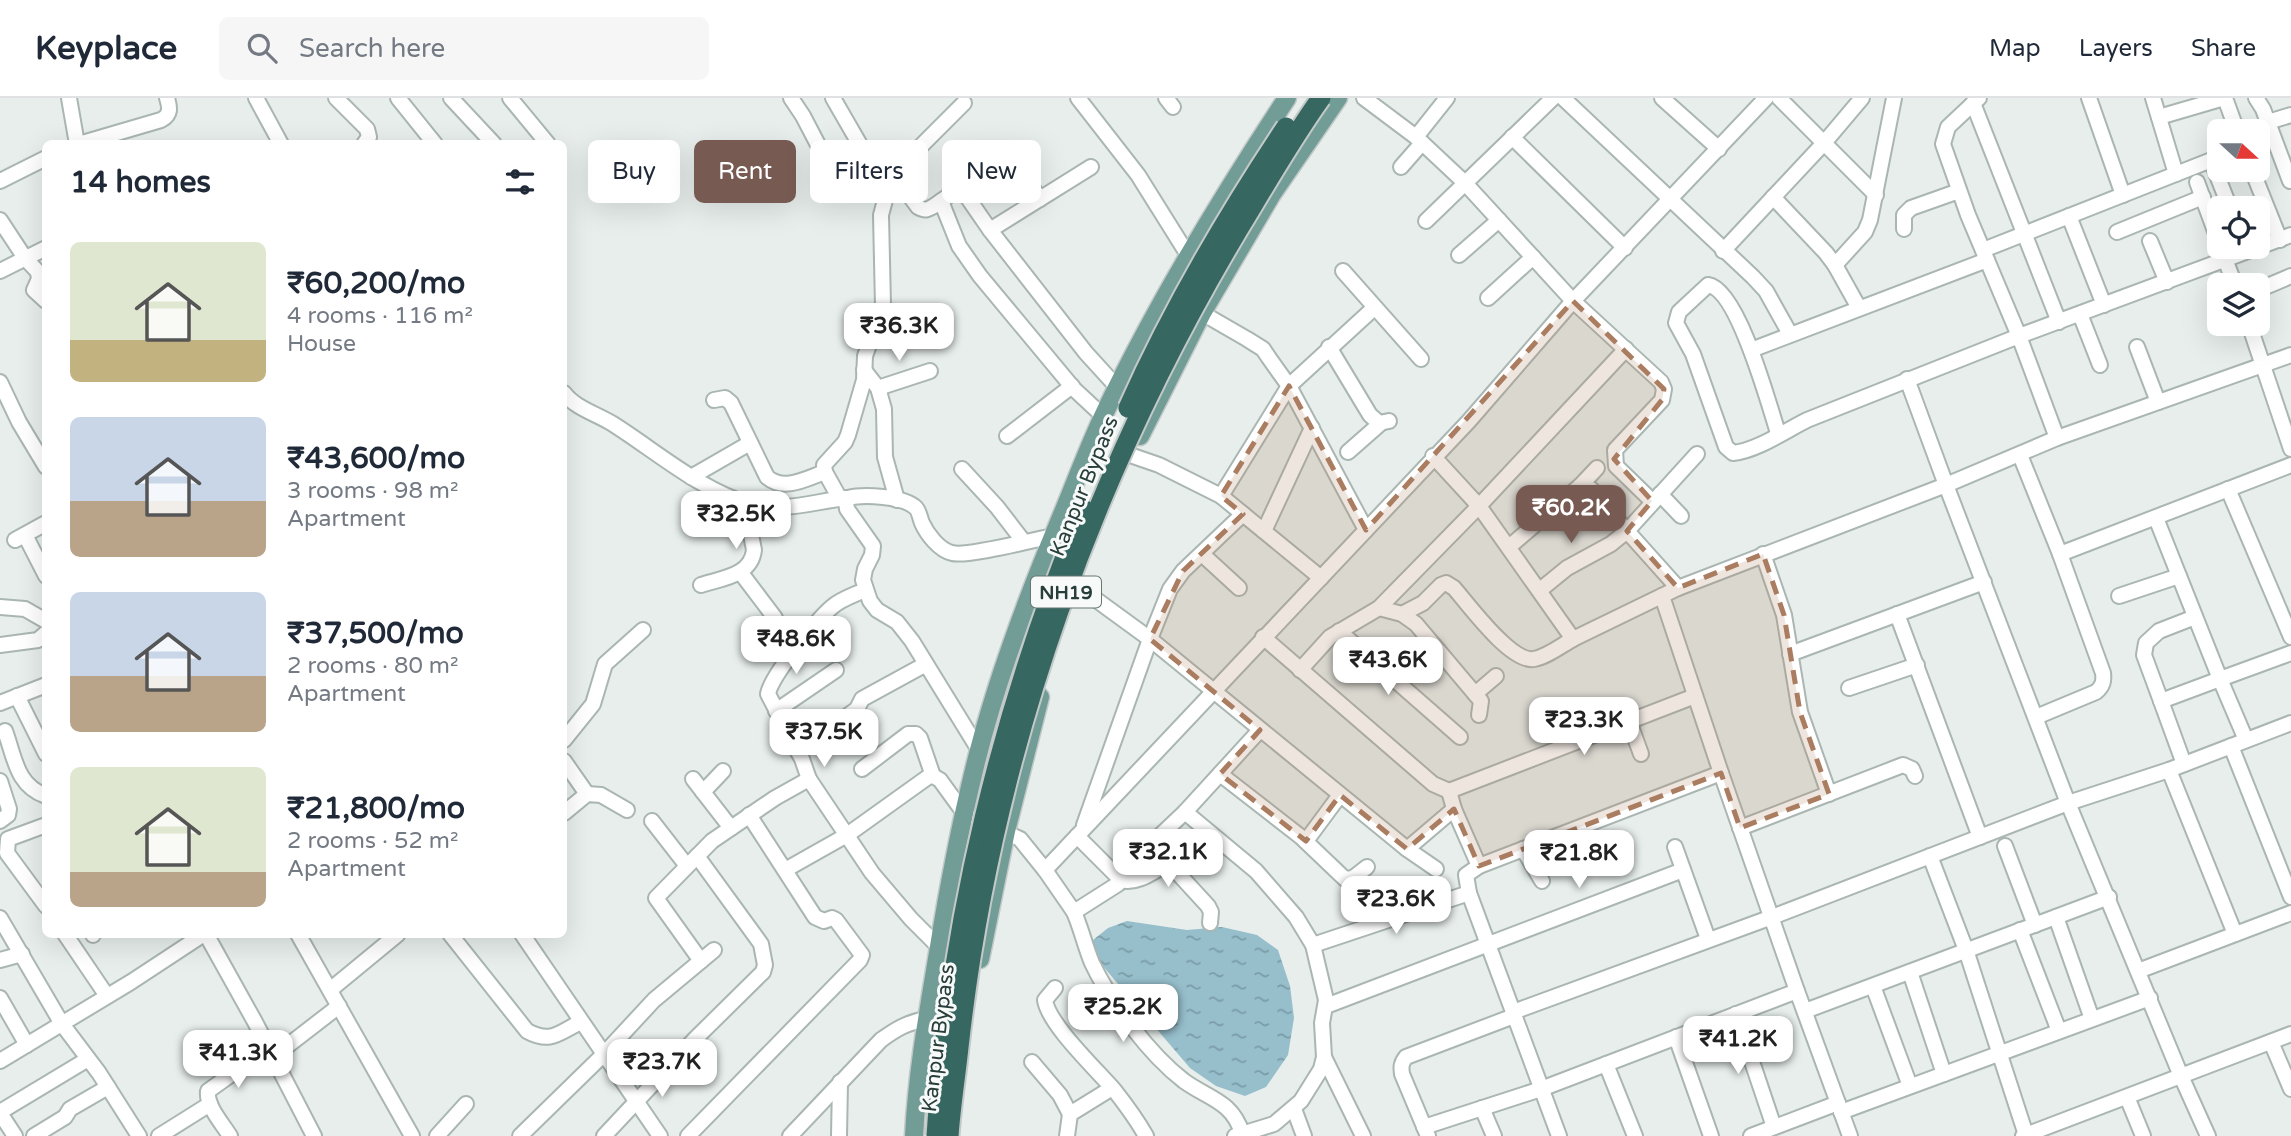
<!DOCTYPE html>
<meta charset="utf-8">
<style>
body{margin:0;font-family:"Varela Round",sans-serif;background:#f6f6f7;color:#1f2937;height:100vh;display:flex;flex-direction:column;font-size:26px;white-space:nowrap}
*{box-sizing:border-box;margin:0}
p{font-size:23px;color:#747a83}
.icon{flex:none;width:38px;height:38px;fill:none;stroke:currentColor;stroke-width:2;stroke-linecap:round;stroke-linejoin:round}
.map{position:relative;flex:1;overflow:hidden}
.panel{position:absolute;left:42px;top:42px;width:525px;height:798px;display:flex;flex-direction:column;background:#fff;border-radius:10px;box-shadow:0 7px 28px #0002}
.panel>*{flex:none}
.top-card{position:absolute;left:588px;top:42px;width:665px;height:63px;display:flex;gap:14px}
.needle{width:46px;rotate:111deg}
.fabs{position:absolute;left:2207px;top:21px;display:grid;gap:14px}
.fabs a{display:grid;place-items:center;width:63px;height:63px;border-radius:10px;background:#fff;box-shadow:0 7px 28px #0002;font-size:35px}
.price{position:absolute;translate:-50% -60px;padding:0 16px;border-radius:14px;background:#fff;color:#222;font-size:23px;line-height:46px;filter:drop-shadow(0 2px 4px #0008)}
.price::after{content:'';position:absolute;left:50%;top:42px;width:21px;height:16px;margin-left:-10px;background:inherit;clip-path:polygon(0 0,100% 0,50% 100%)}
.price.selected{background:#775a51;color:#fff}
ul{padding:0;list-style:none}
li{display:flex;align-items:center;gap:21px;height:175px;padding:0 28px}
li span{display:grid;place-items:center;flex:none;width:196px;height:140px;border-radius:10px;color:#555}
li>.icon{margin-inline-start:auto}
span .icon{width:84px;height:84px;fill:#fffc;stroke-width:1}
li b{font-size:30px}
h2{display:flex;justify-content:space-between;align-items:center;height:84px;padding:0 28px;font-size:30px}
.pill{padding:0 24px;border-radius:10px;background:#fff;box-shadow:0 7px 28px #0002;font-size:24px;line-height:63px}
.pill.selected{background:#775a51;color:#fff}
header{display:flex;align-items:center;gap:42px;box-sizing:border-box;height:98px;padding:0 35px;background:#fff;border-bottom:2px solid #e0e1e3}
header strong{font-size:33px}
nav{display:flex;gap:38px;margin-inline-start:auto;font-size:24px}
.search{width:490px;height:63px;background:#f6f6f7;display:flex;align-items:center;gap:18px;box-sizing:border-box;padding:0 24px;border-radius:10px;color:#747a83;font-size:26px}
.map>svg:first-child{display:block}
.water{fill:url(#water-ripples)}
.lines{fill:none;stroke-linecap:round;stroke-linejoin:round}
.minor-casing{stroke:#aab6b2;stroke-width:18}
.major-casing{stroke:#c3c9c8;stroke-width:21}
.minor{stroke:#fff;stroke-width:14}
.major{stroke:#719d96;stroke-width:18}
.highway-bridge-casing{stroke:#c3c9c8;stroke-width:23;stroke-linecap:butt}
.highway-bridge{stroke:#366761;stroke-width:19}
.marked{fill:#aa7c60;fill-opacity:0.2;stroke:#aa7c60;stroke-width:5;stroke-dasharray:14 9;stroke-linejoin:round}
.labels{text-anchor:middle;stroke-width:6;stroke-linejoin:round;paint-order:stroke}
.shield{fill:#f7faf9;stroke:#657673;stroke-width:2}
.shield-label{font-size:19px;font-weight:bold;fill:#273e3a}
.street-label{font-size:21px;fill:#273e3a;stroke:#f7faf9}
</style>
<header>
<strong>Keyplace</strong>
<div class="search"><svg class="icon" aria-label="search" viewBox="0 0 24 24"><circle cx="10" cy="10" r="6"/><path d="M15 15l6 6"/></svg>Search here</div>
<nav><a>Map</a><a>Layers</a><a>Share</a></nav>
</header>
<div class="map">
<svg width="2291" height="1038" viewBox="0 0 2291 1038">
<defs>
<pattern id="water-ripples" width="26" height="14" patternUnits="userSpaceOnUse" patternTransform="scale(1.75)"><rect width="26" height="14" fill="#96becb"/><path d="M2 4q2-2 4 0t4 0M15 11q2-2 4 0t4 0" fill="none" stroke="#7a9ca6"/></pattern>
</defs>
<rect width="100%" height="100%" fill="#e7eeeb"/>
<polygon class="water" points="1127,823 1187,832 1222,829 1257,837 1278,852 1290,888 1294,920 1288,957 1266,989 1245,998 1216,988 1190,970 1107,873 1094,856 1093,842 1108,830"/>
<g class="lines">
<defs>
<g id="minor">
<polyline points="69,0 77,46"/>
<polyline points="256,0 281,46"/>
<polyline points="336,0 367,31 369,39 364,46"/>
<polyline points="398,0 435,46"/>
<polyline points="451,0 494,46"/>
<polyline points="510,0 548,46"/>
<path d="M791,0L803,18L827,64L836,73L848,77L896,79L918,109C925,113 927,112 934,108L1005,58H1009L1013,61L1040,101"/>
<polyline points="833,0 878,78"/>
<polyline points="1078,0 1138,77 1188,157"/>
<polyline points="1166,0 1173,9"/>
<polyline points="1364,0 1416,39 1464,84 1573,203 1661,284 1664,291 1662,302 1615,352 1616,368 1652,403"/>
<polyline points="1563,0 1753,179 1766,193 1790,236"/>
<polyline points="1662,0 1719,51"/>
<polyline points="1779,0 1876,97"/>
<polyline points="1979,0 1948,29 1943,46 1968,117 2019,238 2291,137"/>
<polyline points="2089,0 2123,97"/>
<polyline points="2153,0 2176,76"/>
<polyline points="2225,0 2237,33"/>
<polyline points="2256,0 2263,11 2290,83"/>
<polyline points="1973,5 2059,224"/>
<polyline points="2159,19 2224,0"/>
<polyline points="2268,24 2291,17"/>
<polyline points="1416,39 1447,0"/>
<polyline points="1512,39 1625,150"/>
<path d="M79,46L161,22C171,17 170,10 167,0"/>
<polyline points="2211,62 2230,110"/>
<polyline points="1091,69 990,132 1086,255 1117,289"/>
<polyline points="1401,69 1422,45"/>
<polyline points="2252,72 2280,142"/>
<polyline points="0,83 46,60"/>
<polyline points="2197,84 2219,144"/>
<polyline points="961,90 990,132"/>
<polyline points="1773,99 1826,155 1835,167 1859,210"/>
<polyline points="941,103 959,148 980,178 1074,291 1103,318"/>
<polyline points="2069,118 2104,207"/>
<polyline points="0,122 25,160 38,174 39,181 34,192 46,203"/>
<polyline points="1426,123 1553,0"/>
<polyline points="1904,131 1904,117 1911,110 1959,93"/>
<polyline points="2117,134 2203,99"/>
<polyline points="2150,143 2167,184"/>
<polyline points="1983,152 2219,59"/>
<polyline points="1723,153 1824,45 1862,0"/>
<polyline points="2223,156 2235,187"/>
<polyline points="1459,157 1499,122"/>
<polyline points="1835,167 1865,134 1870,122 1894,0"/>
<polyline points="0,173 46,150"/>
<polyline points="1343,173 1421,261"/>
<polyline points="2258,192 2291,178"/>
<polyline points="1488,200 1533,159"/>
<polyline points="1202,215 1247,241 1263,251 1269,260 1289,288 1366,432"/>
<polyline points="2080,216 2100,267"/>
<polyline points="2249,226 2291,351"/>
<polyline points="1329,249 1370,317 1379,325 1389,323"/>
<polyline points="2137,249 2158,304"/>
<polyline points="1751,252 1987,162"/>
<polyline points="864,272 878,290 884,311 885,359 897,402"/>
<polyline points="0,284 19,324 46,369"/>
<polyline points="878,290 930,273"/>
<path d="M564,295C575,310 597,316 613,326C657,354 700,392 751,407C778,415 818,403 846,400"/>
<path d="M714,302L725,300L731,305L767,379C784,394 807,380 825,374"/>
<path d="M1778,335C1769,307 1738,191 1708,187L1679,214L1676,225L1693,256L1726,349L1733,355C1756,353 1785,333 1807,322L2019,238L2057,340"/>
<polyline points="1007,338 1072,288"/>
<polyline points="1348,354 1381,325"/>
<polyline points="1130,357 1159,367 1221,398 1321,480"/>
<path d="M2020,357L2060,456L2103,575C2104,583 2103,588 2096,594L2036,619"/>
<polyline points="1433,358 1479,408 1573,541 1678,490 1946,387 1907,281"/>
<polyline points="962,371 997,409 1024,444"/>
<polyline points="691,379 750,345"/>
<polyline points="1581,387 1597,370"/>
<polyline points="2228,391 2291,539"/>
<polyline points="1660,396 1681,418"/>
<polyline points="1221,398 1289,288 1374,210"/>
<polyline points="840,401 825,374 824,367 845,344 848,337 864,282 865,258 883,208 881,117 888,91 905,64 964,5"/>
<polyline points="2156,420 2220,581 2291,555"/>
<polyline points="1264,433 1312,330"/>
<polyline points="25,437 46,478"/>
<polyline points="15,442 46,425"/>
<polyline points="1509,449 1581,387 1591,391 1627,433 1611,446 1567,470 1540,492"/>
<polyline points="1202,456 1239,490"/>
<polyline points="1763,456 1784,517 1800,614 1829,696"/>
<polyline points="2060,456 2291,367"/>
<polyline points="741,475 775,520"/>
<path d="M701,487C722,480 751,478 754,452L745,405"/>
<polyline points="1076,487 1150,541 1407,751 1454,711 1479,768"/>
<polyline points="1678,490 1627,433 1697,356"/>
<path d="M865,492C854,497 841,501 832,509C816,523 771,578 768,596L802,661L809,681L872,775L911,821L939,849"/>
<polyline points="1662,498 1721,675 1797,893"/>
<polyline points="2119,498 2179,478"/>
<polyline points="0,509 25,511 46,523"/>
<polyline points="1379,510 1402,516 1416,526 1481,603 1479,617"/>
<path d="M1402,516L1423,505L1441,487L1446,485L1454,490C1468,506 1511,565 1534,561C1547,559 1562,547 1573,541"/>
<polyline points="1897,516 1980,739"/>
<polyline points="1339,533 1460,639"/>
<polyline points="1263,539 1433,686 1449,693"/>
<polyline points="0,547 38,542 46,535"/>
<polyline points="1790,556 1984,484"/>
<polyline points="1300,572 1330,539 1379,510 1479,408 1626,251"/>
<polyline points="1849,590 1917,567"/>
<polyline points="1475,596 1496,578"/>
<polyline points="17,598 46,656"/>
<polyline points="2161,603 2144,557 2146,545 2159,533 2195,519"/>
<polyline points="0,605 46,587"/>
<polyline points="776,613 836,572"/>
<polyline points="1629,623 1641,656"/>
<path d="M5,633C15,660 16,687 46,698"/>
<polyline points="564,642 593,606 605,566 643,532"/>
<polyline points="2231,648 2291,799"/>
<path d="M979,652L912,543L897,524L877,512L870,503L863,482L865,471L872,457L873,448L847,411L846,404L848,400C863,396 904,398 916,410C919,413 920,420 922,425C927,436 939,452 952,455C967,459 1033,442 1053,438"/>
<polyline points="798,654 857,611 862,601 926,566"/>
<polyline points="564,663 587,696"/>
<polyline points="2184,666 2161,603 2220,581 2246,642"/>
<polyline points="862,671 908,636 916,636 920,640 933,678"/>
<polyline points="2169,672 2235,836"/>
<polyline points="1220,676 1301,739 1345,781 1353,780 1367,769"/>
<polyline points="693,681 731,730"/>
<polyline points="0,683 9,711 8,717 0,723"/>
<polyline points="703,694 723,673"/>
<polyline points="1454,711 1449,693 1695,598"/>
<polyline points="1185,714 1256,773 1296,819 1313,847 1326,902 1322,925 1324,959 1321,971 1301,1003 1274,1026 1235,1038"/>
<polyline points="564,715 587,696 601,697 627,712"/>
<polyline points="652,723 687,768"/>
<polyline points="46,727 8,741 7,755 46,808"/>
<polyline points="1084,727 1150,541 1170,491 1183,473 1243,416"/>
<polyline points="1740,730 1903,667 1912,671 1915,678"/>
<path d="M1077,738L1121,782C1138,787 1155,772 1169,765"/>
<polyline points="1306,743 1340,697"/>
<polyline points="1152,747 1208,808 1211,814 1210,825"/>
<polyline points="2005,748 2035,827"/>
<polyline points="1675,749 1708,841"/>
<polyline points="1407,751 1436,771"/>
<polyline points="1523,751 1542,783"/>
<polyline points="1930,758 1966,852 2026,1037"/>
<polyline points="785,772 847,737 928,679 933,678 940,682 964,715 1020,741 1045,772 1469,323 1573,203 1766,0"/>
<polyline points="1045,772 1074,814 1118,786 1130,766 1185,714 1260,632"/>
<path d="M1074,814C1081,830 1085,848 1092,865C1111,905 1149,956 1184,983C1209,1001 1232,1003 1242,1035"/>
<polyline points="2056,819 2092,921"/>
<polyline points="0,820 62,926 99,975 139,1038"/>
<polyline points="2020,832 2059,933"/>
<polyline points="65,836 107,898"/>
<polyline points="206,836 255,924 314,1038"/>
<polyline points="298,836 412,1038"/>
<path d="M450,836L527,933C551,946 558,935 581,924"/>
<polyline points="522,836 660,1038"/>
<polyline points="93,837 93,836"/>
<polyline points="1313,847 1469,795"/>
<polyline points="0,862 22,856"/>
<polyline points="701,863 656,800 712,743 775,700 809,681"/>
<polyline points="2138,873 2291,815"/>
<polyline points="1910,874 1944,976"/>
<polyline points="1873,888 1910,988"/>
<path d="M1055,890L1045,902C1048,926 1098,973 1115,993C1126,1007 1137,1022 1146,1038"/>
<polyline points="330,892 398,836"/>
<polyline points="0,900 27,947"/>
<polyline points="1326,908 1683,772"/>
<polyline points="1805,913 2109,799"/>
<polyline points="1513,914 1772,819 2068,705 2169,672 2291,625"/>
<polyline points="1736,916 1774,1029"/>
<polyline points="1676,939 1711,1038"/>
<polyline points="2271,944 2291,991"/>
<polyline points="273,959 339,908"/>
<polyline points="1324,959 1363,1038"/>
<polyline points="0,963 131,884 204,836"/>
<polyline points="1032,964 1060,997 1070,1016"/>
<polyline points="1606,966 1635,1038"/>
<polyline points="2127,999 2143,1038"/>
<polyline points="1482,1010 1494,1038"/>
<polyline points="1294,1011 1304,1038"/>
<polyline points="0,1014 88,961"/>
<polyline points="1841,1014 2150,900"/>
<polyline points="0,1015 15,1038"/>
<polyline points="1424,1029 1541,991 1797,893 1850,1038"/>
<polyline points="34,1038 65,1019 70,1011 108,989"/>
<polyline points="159,1038 210,1006"/>
<path d="M230,1038C222,1025 206,1008 208,993L268,950"/>
<polyline points="437,1038 466,1006"/>
<polyline points="520,1038 603,957 654,902 714,852"/>
<polyline points="604,1038 695,941 763,874 765,867 761,846 697,758"/>
<polyline points="688,1038 860,862 862,857 836,822 832,820 824,823 815,819 749,717"/>
<path d="M790,1038L881,942C896,931 908,924 927,921"/>
<polyline points="839,1038 840,984"/>
<polyline points="1067,1038 1070,1016 1112,990"/>
<path d="M1428,1038L1402,976C1401,969 1401,965 1406,959L1514,918"/>
<polyline points="1559,1038 1469,795 1466,777 1479,768 1721,675"/>
<polyline points="1751,1038 1838,1005"/>
<polyline points="2023,1038 2291,936"/>
<polyline points="2208,1038 2181,978 2068,705 1946,387 2057,340 2291,257"/>
</g>
<g id="major">
<polyline points="1140,338 1202,215 1272,96 1338,0"/>
<polyline points="980,861 1006,733 1040,599"/>
<path d="M914,1038C917,976 928,915 938,855C948,792 960,729 975,668C995,585 1026,503 1059,424C1075,386 1089,347 1107,310C1159,202 1221,100 1287,0"/>
</g>
</defs>
<use href="#minor" class="minor-casing"/>
<use href="#major" class="major-casing"/>
<use href="#minor" class="minor"/>
<use href="#major" class="major"/>
<defs>
<g id="highway-bridge">
<path d="M1128,310C1172,211 1226,119 1286,29"/>
<path d="M936,1038C950,823 1002,610 1084,411"/>
<path d="M949,1038C951,1008 956,978 959,949C992,650 1095,365 1252,109C1274,72 1296,35 1321,0"/>
</g>
</defs>
<use href="#highway-bridge" class="highway-bridge-casing"/>
<use href="#highway-bridge" class="highway-bridge"/>
</g>
<path class="marked" d="M1573,203L1664,291L1662,302L1614,361L1652,403L1627,433L1678,490L1763,456L1784,517L1800,614L1829,696L1740,730L1721,675L1479,768L1454,711L1407,751L1340,697L1306,743L1220,676L1260,632L1150,541L1183,473L1243,416L1221,398L1289,288L1366,432Z"/>
<g class="labels">
<rect class="shield" x="1031" y="478.5" width="70" height="31" rx="5"/>
<g class="shield-label">
<text x="1066" y="501">NH19</text>
</g>
<g class="street-label">
<text transform="translate(1084 388) rotate(-68)" y="7">Kanpur Bypass</text>
<text transform="translate(938 940) rotate(-83)" y="7">Kanpur Bypass</text>
</g>
</g>
</svg>
<div class="fabs">
<a><svg class="needle" viewBox="-14 -14 28 28"><path d="M0-13l5 13h-10z" fill="#e53935"/><path d="M0 13l5-13h-10z" fill="#747a83"/></svg></a>
<a><svg class="icon" aria-label="locate" viewBox="0 0 24 24"><circle cx="12" cy="12" r="6"/><path d="M12 2v4M12 18v4M2 12h4M18 12h4"/></svg></a>
<a><svg class="icon" aria-label="layers" viewBox="0 0 24 24"><path d="M12 4l9 5-9 5-9-5zM3 14l9 5 9-5"/></svg></a>
</div>
<b class="price" style="left:899px;top:265px">₹36.3K</b>
<b class="price selected" style="left:1571px;top:447px">₹60.2K</b>
<b class="price" style="left:736px;top:453px">₹32.5K</b>
<b class="price" style="left:796px;top:578px">₹48.6K</b>
<b class="price" style="left:1388px;top:599px">₹43.6K</b>
<b class="price" style="left:1584px;top:659px">₹23.3K</b>
<b class="price" style="left:824px;top:671px">₹37.5K</b>
<b class="price" style="left:1168px;top:791px">₹32.1K</b>
<b class="price" style="left:1579px;top:792px">₹21.8K</b>
<b class="price" style="left:1396px;top:838px">₹23.6K</b>
<b class="price" style="left:1123px;top:946px">₹25.2K</b>
<b class="price" style="left:1738px;top:978px">₹41.2K</b>
<b class="price" style="left:238px;top:992px">₹41.3K</b>
<b class="price" style="left:662px;top:1001px">₹23.7K</b>
<div class="top-card">
<a class="pill">Buy</a>
<a class="pill selected">Rent</a>
<a class="pill">Filters</a>
<a class="pill">New</a>
</div>
<section class="panel">
<h2>14 homes<svg class="icon" aria-label="filters" viewBox="0 0 24 24"><path d="M4 7h16M4 17h16"/><circle cx="9" cy="7" r="2"/><circle cx="15" cy="17" r="2"/></svg></h2>
<ul>
<li><span style="background:linear-gradient(#dfe7d0 70%,#c2b280 0)"><svg class="icon" aria-label="home" viewBox="0 0 24 24"><path d="M3 11l9-7 9 7M6 9v11h12V9"/></svg></span><div><b>₹60,200/mo</b><p>4 rooms · 116 m²</p><p>House</p></div></li>
<li><span style="background:linear-gradient(#c9d6e8 60%,#b9a48a 0)"><svg class="icon" aria-label="home" viewBox="0 0 24 24"><path d="M3 11l9-7 9 7M6 9v11h12V9"/></svg></span><div><b>₹43,600/mo</b><p>3 rooms · 98 m²</p><p>Apartment</p></div></li>
<li><span style="background:linear-gradient(#c9d6e8 60%,#b9a48a 0)"><svg class="icon" aria-label="home" viewBox="0 0 24 24"><path d="M3 11l9-7 9 7M6 9v11h12V9"/></svg></span><div><b>₹37,500/mo</b><p>2 rooms · 80 m²</p><p>Apartment</p></div></li>
<li><span style="background:linear-gradient(#dfe7d0 75%,#b9a48a 0)"><svg class="icon" aria-label="home" viewBox="0 0 24 24"><path d="M3 11l9-7 9 7M6 9v11h12V9"/></svg></span><div><b>₹21,800/mo</b><p>2 rooms · 52 m²</p><p>Apartment</p></div></li>
</ul>
</section>
</div>
